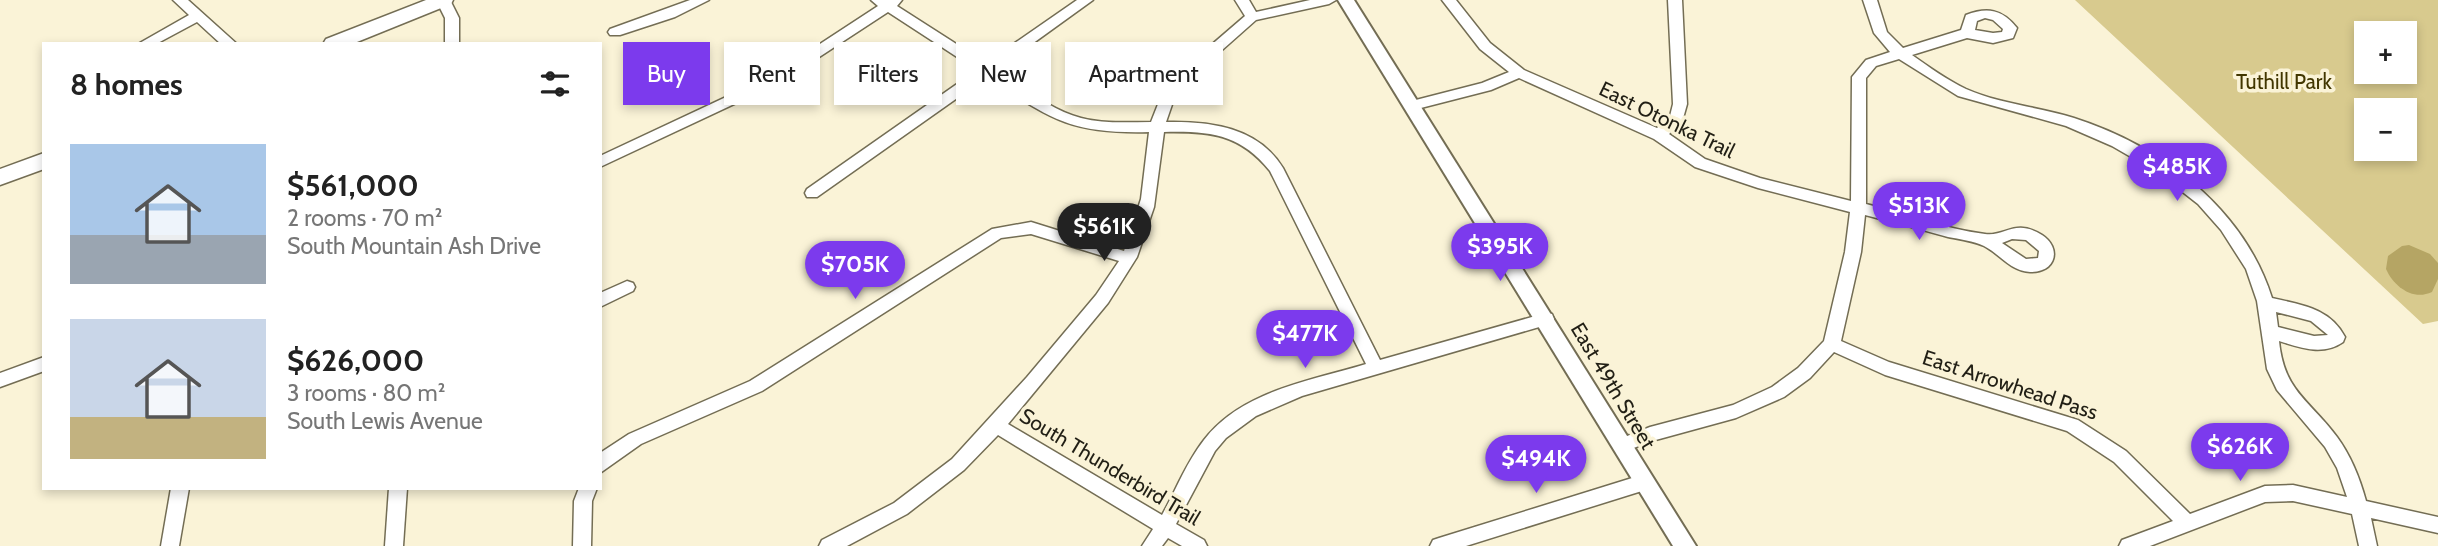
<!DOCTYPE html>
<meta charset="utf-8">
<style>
body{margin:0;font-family:Cabin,sans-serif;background:#f6f6f6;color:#222;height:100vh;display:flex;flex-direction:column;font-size:26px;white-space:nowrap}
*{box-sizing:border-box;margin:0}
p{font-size:23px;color:#767676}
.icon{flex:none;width:38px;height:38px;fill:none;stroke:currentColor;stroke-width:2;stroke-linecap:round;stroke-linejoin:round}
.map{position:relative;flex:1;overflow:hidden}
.side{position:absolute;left:42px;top:42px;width:560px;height:448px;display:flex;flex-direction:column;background:#fff;border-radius:0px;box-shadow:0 4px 10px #0003}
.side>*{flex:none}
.top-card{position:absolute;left:623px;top:42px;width:665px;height:63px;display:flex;gap:14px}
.buttons{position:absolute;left:2354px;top:21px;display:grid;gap:14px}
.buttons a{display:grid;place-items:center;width:63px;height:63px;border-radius:0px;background:#fff;box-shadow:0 4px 10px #0003;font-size:35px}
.price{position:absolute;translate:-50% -60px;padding:0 16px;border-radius:24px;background:#7c3aed;color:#fff;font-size:23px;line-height:46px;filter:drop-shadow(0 2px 4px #0008)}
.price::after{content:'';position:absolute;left:50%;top:42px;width:21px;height:16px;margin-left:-10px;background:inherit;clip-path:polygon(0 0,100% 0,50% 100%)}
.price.selected{background:#222;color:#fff}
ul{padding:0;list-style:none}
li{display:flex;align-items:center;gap:21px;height:175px;padding:0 28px}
li span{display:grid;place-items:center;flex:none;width:196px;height:140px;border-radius:0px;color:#555}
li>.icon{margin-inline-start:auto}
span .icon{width:84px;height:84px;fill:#fffc;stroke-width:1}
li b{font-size:30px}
h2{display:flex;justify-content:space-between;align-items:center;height:84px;padding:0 28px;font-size:30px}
.chip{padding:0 24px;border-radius:0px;background:#fff;box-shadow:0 4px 10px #0003;font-size:24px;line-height:63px}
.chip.selected{background:#7c3aed;color:#fff}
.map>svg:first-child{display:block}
.green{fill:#d8ca8e;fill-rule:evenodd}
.water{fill:#b5a564}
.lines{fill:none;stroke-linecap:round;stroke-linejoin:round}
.minor-casing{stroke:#736d54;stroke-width:3}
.tertiary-casing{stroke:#736d54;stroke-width:4}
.secondary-casing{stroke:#736d54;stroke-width:3}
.minor{fill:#fff;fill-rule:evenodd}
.tertiary{fill:#fff;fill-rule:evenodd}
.secondary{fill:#fff;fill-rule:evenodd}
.labels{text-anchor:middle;stroke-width:7;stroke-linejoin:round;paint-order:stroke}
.park-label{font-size:21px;fill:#413600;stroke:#faf3d7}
.street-label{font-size:21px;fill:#211f15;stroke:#faf3d7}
</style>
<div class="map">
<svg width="2438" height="546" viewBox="0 0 2438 546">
<rect width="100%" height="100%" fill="#faf3d7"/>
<path class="green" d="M2075,0H2438V321L2423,324ZM2366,33H2404V72H2366ZM2366,110H2404V149H2366Z"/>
<path class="water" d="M2409,245L2430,254L2438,263V279L2432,292C2413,301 2394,287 2386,269L2388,256L2402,246Z"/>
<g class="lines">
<defs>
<g id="minor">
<polygon points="173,0 188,0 237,44 221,44 197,22 156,44 138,44 189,15"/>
<polygon points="436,0 450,0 459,18 459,44 445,44 445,18"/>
<polygon points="690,0 709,0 675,17 620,35 610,35 608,32 610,29"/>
<path d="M871,0H902L897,6L986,63L1077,0H1093L996,70C1023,87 1050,110 1081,118C1104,124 1128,122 1151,122L1166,84L1245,16L1235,0H1249L1256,12L1310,0H1336L1329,4L1256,20L1177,90L1166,122C1210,121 1258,127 1283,168L1380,360L1546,313L1552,314L1554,319L1552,324L1546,325L1302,396L1256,416L1226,438L1215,451L1176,524L1204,540L1207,546H1182L1168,538L1162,546H1142L1153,529L998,435L964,470L907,514L847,546H819L822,540L894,503L952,459L1027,377L1096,295L1119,261L1031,234L1001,238L762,391L641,444L600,473V453L629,434L750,381L992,229L1031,222L1124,251L1141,199L1149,132C1069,134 1051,119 987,77L817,197H807L805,193L807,189L977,70L888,12L781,82L600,167V156L771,76L878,6ZM1164,132C1210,131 1240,134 1270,171L1366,364C1310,381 1241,391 1204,440C1186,463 1176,490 1162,515L1008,424L1108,303L1137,257L1154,207Z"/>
<path d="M1442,0H1456L1490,43L1524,70L1657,128L1670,116L1673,104L1668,0H1682L1687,104L1682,122L1669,134L1705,159L1760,178L1851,201L1852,77L1866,60L1890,52L1874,33L1863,0H1877L1887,32L1903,48L1961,30L1966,15C1987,7 2002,9 2017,28L2013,38L1993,43L1967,38L1912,55C1929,67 1947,80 1966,89C2000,104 2039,107 2074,118C2162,146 2244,209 2272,298C2302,305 2330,308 2345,337L2343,342C2323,356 2301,348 2279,341C2284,392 2310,400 2337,437C2351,456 2360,479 2366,501L2438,517V533L2371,518L2377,546H2359L2352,514L2293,501L2265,502L2150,546H2119L2122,540L2173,521L2114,462L2067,431L1885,375L1834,352L1810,378L1784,397L1736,418L1652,441L1623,452L1617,450L1614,445L1617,440L1650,427L1733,405L1772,387L1798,368L1824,341L1845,252L1850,212L1758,188L1695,167L1654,139L1519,78L1491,90L1413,110L1408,108L1406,105L1408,102L1482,83L1509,72L1480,49ZM1985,18L1993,20L2003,29L2002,32L1993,33L1975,30L1977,21ZM1899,59L1958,96L2066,126L2112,146L2157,172L2198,204L2221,230L2246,269L2257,301L2267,369L2277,390L2325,447L2337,468L2347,497L2293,485L2265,486L2190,514L2126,451L2078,420L1889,362L1841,341L1861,252L1865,215C1892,222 1920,229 1948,237C1959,239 1974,241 1984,246C2000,254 2010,271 2030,272C2056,273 2062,248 2042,235C2015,218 2005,237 1985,234C1945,229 1905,214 1866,204V78L1876,66ZM2012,239L2026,240L2039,251L2038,258L2026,259L2002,243ZM2276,312L2311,321L2328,335L2314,336L2278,327Z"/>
<polygon points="627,281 633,283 635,287 633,291 600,307 600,293"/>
<polygon points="44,357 44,371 0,387 0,373"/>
<polygon points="1645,474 1651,477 1654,482 1651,487 1645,490 1466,546 1430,546 1433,540 1439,538"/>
<polygon points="171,488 189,488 179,546 161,546"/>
<polygon points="389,488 407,488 403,546 385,546"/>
<polygon points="579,488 597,488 592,501 591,546 573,546 574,501"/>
</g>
<polygon id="tertiary" points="1338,0 1354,0 1696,546 1673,546"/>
<g id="secondary">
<polygon points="426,0 453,0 451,4 352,44 323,44 326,39"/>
<polygon points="44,153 44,169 0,185 0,169"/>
</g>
</defs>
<use href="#minor" class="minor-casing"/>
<use href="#tertiary" class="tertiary-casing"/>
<use href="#secondary" class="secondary-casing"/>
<use href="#minor" class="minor"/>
<use href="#tertiary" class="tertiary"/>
<use href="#secondary" class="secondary"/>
</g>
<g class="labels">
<g class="park-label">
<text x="2284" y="89">Tuthill Park</text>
</g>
<g class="street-label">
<text transform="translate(1667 120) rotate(26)" y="7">East Otonka Trail</text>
<text transform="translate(2010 385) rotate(18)" y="7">East Arrowhead Pass</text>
<text transform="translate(1613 386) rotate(59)" y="7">East 49th Street</text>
<text transform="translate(1110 467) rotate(31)" y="7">South Thunderbird Trail</text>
</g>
</g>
</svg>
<div class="buttons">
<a>+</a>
<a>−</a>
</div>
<b class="price" style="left:2177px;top:203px">$485K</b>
<b class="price" style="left:1919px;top:242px">$513K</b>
<b class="price selected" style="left:1104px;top:263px">$561K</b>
<b class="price" style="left:1500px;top:283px">$395K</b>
<b class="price" style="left:855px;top:301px">$705K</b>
<b class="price" style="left:1305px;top:370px">$477K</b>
<b class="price" style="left:2240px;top:483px">$626K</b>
<b class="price" style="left:1536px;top:495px">$494K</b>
<div class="top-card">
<a class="chip selected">Buy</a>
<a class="chip">Rent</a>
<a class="chip">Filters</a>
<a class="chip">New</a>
<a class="chip">Apartment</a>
</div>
<section class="side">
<h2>8 homes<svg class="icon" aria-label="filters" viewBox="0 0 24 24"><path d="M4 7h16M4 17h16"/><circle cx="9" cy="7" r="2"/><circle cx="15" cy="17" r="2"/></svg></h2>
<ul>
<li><span style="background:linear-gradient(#a9c7e8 65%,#9aa5b1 0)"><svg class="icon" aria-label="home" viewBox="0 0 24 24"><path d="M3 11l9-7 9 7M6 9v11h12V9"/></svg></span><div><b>$561,000</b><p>2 rooms · 70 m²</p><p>South Mountain Ash Drive</p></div></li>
<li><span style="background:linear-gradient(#c9d6e8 70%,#c2b280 0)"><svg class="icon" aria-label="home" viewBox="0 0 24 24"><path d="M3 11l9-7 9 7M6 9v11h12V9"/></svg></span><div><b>$626,000</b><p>3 rooms · 80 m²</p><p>South Lewis Avenue</p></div></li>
</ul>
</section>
</div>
